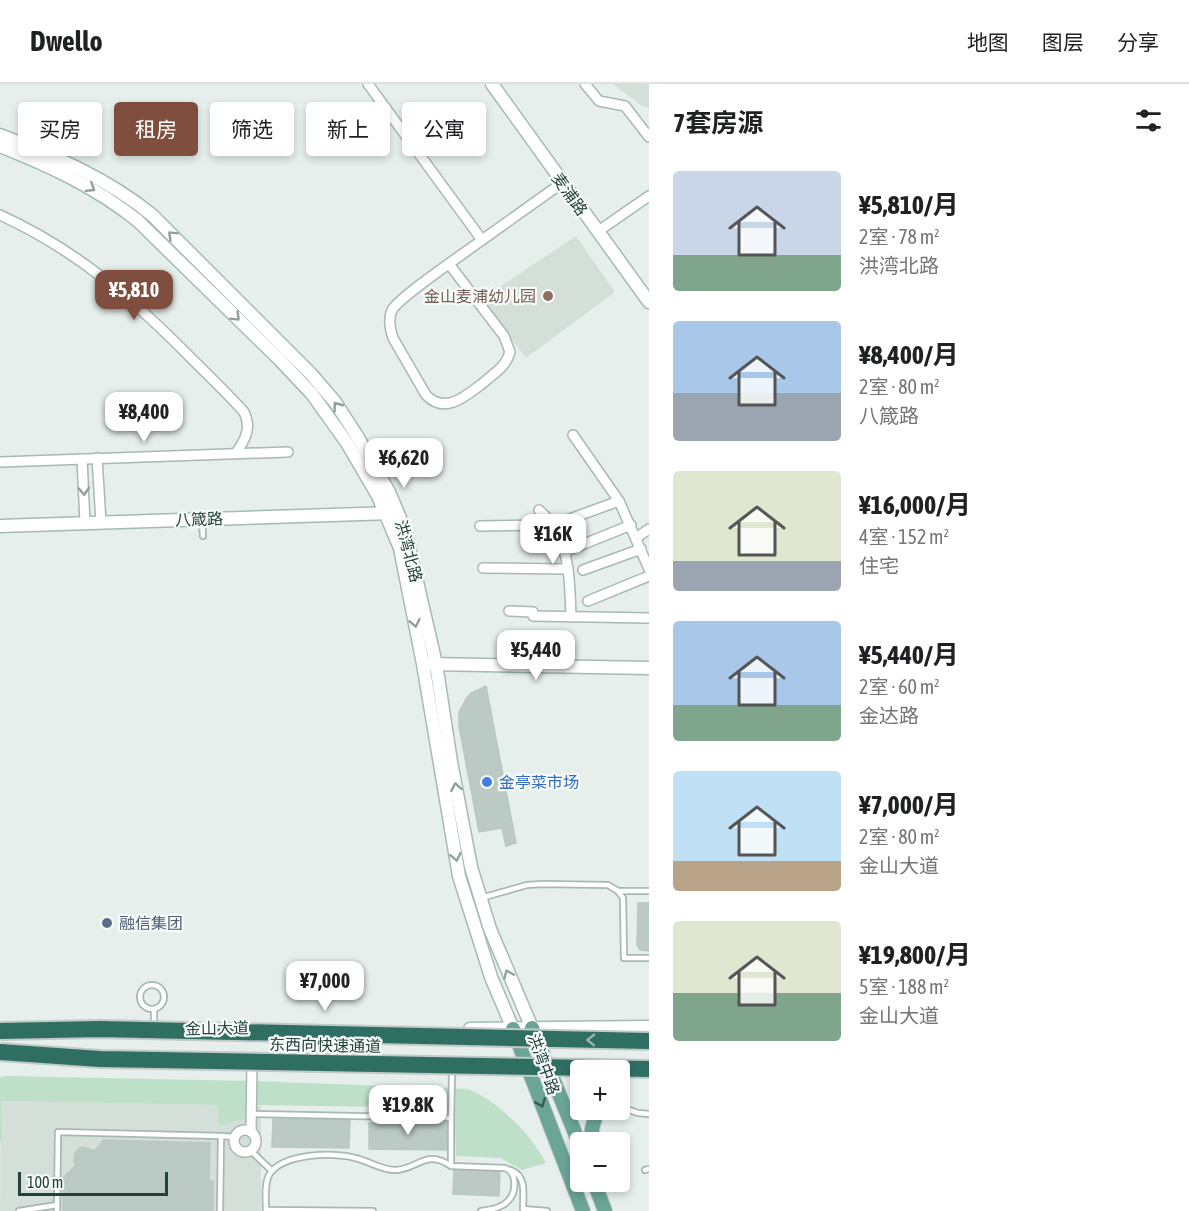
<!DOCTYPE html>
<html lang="zh">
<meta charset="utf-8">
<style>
body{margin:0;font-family:"Asap Condensed","Noto Sans SC",sans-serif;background:#f6f6f6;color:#202124;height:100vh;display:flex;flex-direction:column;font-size:22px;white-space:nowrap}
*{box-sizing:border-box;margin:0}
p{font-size:20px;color:#757577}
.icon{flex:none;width:33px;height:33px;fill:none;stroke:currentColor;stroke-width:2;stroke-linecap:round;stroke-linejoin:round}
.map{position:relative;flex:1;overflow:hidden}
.drawer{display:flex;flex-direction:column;background:#fff;width:540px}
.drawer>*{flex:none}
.banner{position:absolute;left:18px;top:18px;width:540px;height:54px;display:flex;gap:12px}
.controls{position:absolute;left:570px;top:976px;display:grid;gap:12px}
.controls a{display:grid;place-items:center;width:60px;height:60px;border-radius:6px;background:#fff;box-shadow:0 3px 9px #0003;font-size:30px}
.scale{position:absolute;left:18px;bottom:15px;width:150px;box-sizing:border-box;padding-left:6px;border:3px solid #24423a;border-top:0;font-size:16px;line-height:21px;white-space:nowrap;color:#24423a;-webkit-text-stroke:4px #f7fbf9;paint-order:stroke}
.price{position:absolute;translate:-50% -51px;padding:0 14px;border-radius:12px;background:#fff;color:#222;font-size:20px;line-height:39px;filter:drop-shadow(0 2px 3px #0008)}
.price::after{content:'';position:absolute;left:50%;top:36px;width:18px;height:14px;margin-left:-9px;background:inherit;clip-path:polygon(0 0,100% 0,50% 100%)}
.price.on{background:#7f4e3f;color:#fff}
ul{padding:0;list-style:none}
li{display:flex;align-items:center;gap:18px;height:150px;padding:0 24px}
li span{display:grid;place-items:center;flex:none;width:168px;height:120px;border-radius:6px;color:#555}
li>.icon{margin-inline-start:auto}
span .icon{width:72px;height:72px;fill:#fffc;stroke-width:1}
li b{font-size:26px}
h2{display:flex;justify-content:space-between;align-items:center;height:72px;padding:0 24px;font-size:26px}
.tag{padding:0 21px;border-radius:6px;background:#fff;box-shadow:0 3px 9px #0003;font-size:21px;line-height:54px}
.tag.on{background:#7f4e3f;color:#fff}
header{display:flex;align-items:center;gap:36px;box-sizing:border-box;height:84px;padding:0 30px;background:#fff;border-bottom:2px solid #e0e0e0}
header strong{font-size:28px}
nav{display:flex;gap:33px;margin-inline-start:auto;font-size:21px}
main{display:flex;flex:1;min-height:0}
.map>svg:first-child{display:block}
.built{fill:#d4dfda}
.green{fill:#bfe0c8}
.building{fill:#bbcac4;stroke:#b8c9c2;stroke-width:1.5}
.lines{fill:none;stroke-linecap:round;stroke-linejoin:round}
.lane-casing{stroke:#a8b8b2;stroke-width:8}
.street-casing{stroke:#a8b8b2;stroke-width:12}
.secondary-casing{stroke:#a4bbb3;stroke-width:15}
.primary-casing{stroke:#c2cac8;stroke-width:16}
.lane{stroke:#fff;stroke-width:4.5}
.street{stroke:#fff;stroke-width:9}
.secondary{stroke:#fff;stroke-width:12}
.primary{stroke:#6aa596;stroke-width:14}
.highway-bridge-casing{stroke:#c2cac8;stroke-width:20;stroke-linecap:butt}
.highway-bridge{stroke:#2f6f62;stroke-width:16}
.oneway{stroke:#92a09c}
.oneway2{stroke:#93b5ae}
.oneway3{stroke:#365b51}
.education-dot{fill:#8d6e63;stroke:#f7fbf9;stroke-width:2}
.shop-dot{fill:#3f7fe0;stroke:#f7fbf9;stroke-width:2}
.service-dot{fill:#5c6f8a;stroke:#f7fbf9;stroke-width:2}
.labels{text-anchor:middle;stroke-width:4.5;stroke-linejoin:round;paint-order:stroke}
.street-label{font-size:16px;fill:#24423a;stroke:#f7fbf9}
.education-label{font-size:16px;fill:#785e54;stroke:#f7fbf9;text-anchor:end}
.shop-label{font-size:16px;fill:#366cbe;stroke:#f7fbf9;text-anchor:start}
.service-label{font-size:16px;fill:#4e5e75;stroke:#f7fbf9;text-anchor:start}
</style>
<header>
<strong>Dwello</strong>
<nav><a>地图</a><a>图层</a><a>分享</a></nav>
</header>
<main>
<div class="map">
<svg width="649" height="1127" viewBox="0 0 649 1127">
<rect width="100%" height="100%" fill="#e6efeb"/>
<g class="built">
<polygon points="613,0 649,0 649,24 641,21"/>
<polygon points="576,152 615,208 526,274 480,216"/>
<polygon points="1,1017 219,1021 219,1041 247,1021 261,1022 261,1127 0,1127"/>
</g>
<path class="green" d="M7,992L251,997L467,1005C495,1014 534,1053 546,1079L522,1086L500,1074L456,1072L454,1024L247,1021L246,1034L219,1042L218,1021L1,1017L2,1058H0V993Z"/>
<g class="building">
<polygon points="486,602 516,759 506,762 502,744 479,748 459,642 459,628 466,615 471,609"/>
<polygon points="638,819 649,819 649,867 640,866 637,861"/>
<polygon points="273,1035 350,1036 349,1064 272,1063"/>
<polygon points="369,1039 447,1039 447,1066 369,1065"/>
<polygon points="104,1056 210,1059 209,1097 213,1097 213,1127 63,1127 63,1094 76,1081 74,1077 75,1069 80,1064 84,1063 94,1067"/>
<polygon points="454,1085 500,1086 499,1112 453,1110"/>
</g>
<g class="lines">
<defs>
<g id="lane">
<polyline points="202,438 203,452"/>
<polyline points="618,807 649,807"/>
<polyline points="481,814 527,801 542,800 608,801 618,807 623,814 624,874 649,874"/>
<circle cx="152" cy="913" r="12"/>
<polyline points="154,925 154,941"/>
<polyline points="620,1023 638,1029 649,1030"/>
<polyline points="251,1030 451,1034 452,989"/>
<path d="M451,1034V1082L505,1084C517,1088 517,1108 508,1117C502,1124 490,1126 481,1127"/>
<polyline points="221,1052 235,1053"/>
<polyline points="251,1067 272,1087"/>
<path d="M511,1086C527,1092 523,1111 523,1125L547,1127"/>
<polyline points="645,1086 649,1085"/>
<polyline points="266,1126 373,1127"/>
<polyline points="19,1127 57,1121"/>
<polyline points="57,1127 58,1048 221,1052 220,1127"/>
<path d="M266,1127C266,1116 264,1101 269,1091C282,1069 334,1068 355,1074C369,1077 381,1086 395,1086C417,1086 426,1064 451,1082"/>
</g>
<g id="street">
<polyline points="368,0 482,156 562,99"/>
<polyline points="585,0 599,17 625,22 649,53"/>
<path d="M0,131C77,166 134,216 193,276C210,293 228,310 244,328C252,344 245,356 236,369"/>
<polyline points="597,148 649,112"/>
<path d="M449,180L504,252L510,268C506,283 494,289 483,299C466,312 445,331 426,311L393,254C390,245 388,235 392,226C399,213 466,168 482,156"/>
<polyline points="573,351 619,417 649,485"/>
<polyline points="97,374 101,438"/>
<polyline points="82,375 85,439"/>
<polyline points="0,378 288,368"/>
<path d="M539,426C545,432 551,437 555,444C570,469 570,504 571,533"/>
<polyline points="480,442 553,441 619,417"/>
<polyline points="636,454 649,445"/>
<polyline points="564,468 631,441"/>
<polyline points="483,484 567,485"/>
<polyline points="583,486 641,465"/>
<polyline points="588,517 649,492"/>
<polyline points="509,527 533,528 533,532 649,534"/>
<circle cx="245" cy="1057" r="11"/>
<polyline points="251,1048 252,976"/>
</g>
<g id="secondary">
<polyline points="492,0 649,218"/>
<path d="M0,51C54,72 107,94 152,131L311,290L335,318L357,352L389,408L405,446L436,580L451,678L471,783L490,845L532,944"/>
<path d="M0,62C50,82 96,103 138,137L280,276L312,310L347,359L378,412L400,464L423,580L459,792L491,893L513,945"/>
<polyline points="0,442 392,429"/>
<polyline points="430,580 649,584"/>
<polyline points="470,945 649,943"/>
</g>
<g id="primary">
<polyline points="532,944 580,1061"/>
<polyline points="513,945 583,1127"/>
<polyline points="591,1059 592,1045 597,1026"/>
<polyline points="594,1098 605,1127"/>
</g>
</defs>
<use href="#lane" class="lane-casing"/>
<use href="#street" class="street-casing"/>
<use href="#secondary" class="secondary-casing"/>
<use href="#primary" class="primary-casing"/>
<use href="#lane" class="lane"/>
<use href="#street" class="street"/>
<use href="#secondary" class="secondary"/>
<use href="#primary" class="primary"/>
<defs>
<g id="highway-bridge">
<polyline points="0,947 100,945 649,957"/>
<polyline points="0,968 100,975 649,985"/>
</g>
</defs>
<use href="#highway-bridge" class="highway-bridge-casing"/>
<use href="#highway-bridge" class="highway-bridge"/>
</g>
<defs><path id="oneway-chevron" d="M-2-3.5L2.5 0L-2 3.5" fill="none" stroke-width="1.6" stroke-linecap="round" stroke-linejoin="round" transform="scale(1.5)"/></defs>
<g class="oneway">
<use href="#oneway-chevron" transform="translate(91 104) rotate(32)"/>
<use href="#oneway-chevron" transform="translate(172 151) rotate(-135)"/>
<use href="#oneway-chevron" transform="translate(236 233) rotate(45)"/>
<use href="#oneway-chevron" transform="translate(337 322) rotate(-127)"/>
<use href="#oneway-chevron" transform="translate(84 407) rotate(87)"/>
<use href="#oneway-chevron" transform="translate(415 539) rotate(78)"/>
<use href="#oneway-chevron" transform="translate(456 703) rotate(-100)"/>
<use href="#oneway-chevron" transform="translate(456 773) rotate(79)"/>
<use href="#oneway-chevron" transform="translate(508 890) rotate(-113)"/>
</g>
<use class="oneway2" href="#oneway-chevron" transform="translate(591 956) rotate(-179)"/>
<use class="oneway3" href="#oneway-chevron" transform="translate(541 1019) rotate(68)"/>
<circle class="education-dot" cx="548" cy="212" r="6"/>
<circle class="shop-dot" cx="487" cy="698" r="6"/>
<circle class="service-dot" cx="107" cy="839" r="6"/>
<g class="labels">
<g class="street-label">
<text transform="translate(570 110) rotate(54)" y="6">麦浦路</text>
<text transform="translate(199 435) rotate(-2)" y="6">八箴路</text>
<text transform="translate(409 467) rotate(75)" y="6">洪湾北路</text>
<text transform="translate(217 944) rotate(-1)" y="6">金山大道</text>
<text transform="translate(325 961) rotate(1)" y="6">东西向快速通道</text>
<text transform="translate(544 980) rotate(70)" y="6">洪湾中路</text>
</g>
<g class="education-label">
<text x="536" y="218">金山麦浦幼儿园</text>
</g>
<g class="shop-label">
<text x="499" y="704">金亭菜市场</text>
</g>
<g class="service-label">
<text x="119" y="845">融信集团</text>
</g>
</g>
</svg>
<div class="controls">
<a>+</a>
<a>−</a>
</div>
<div class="scale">100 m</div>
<b class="price on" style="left:134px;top:237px">¥5,810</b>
<b class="price" style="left:144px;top:359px">¥8,400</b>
<b class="price" style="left:404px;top:405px">¥6,620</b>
<b class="price" style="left:553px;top:481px">¥16K</b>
<b class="price" style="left:536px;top:597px">¥5,440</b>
<b class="price" style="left:325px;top:928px">¥7,000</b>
<b class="price" style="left:408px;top:1052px">¥19.8K</b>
<div class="banner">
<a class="tag">买房</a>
<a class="tag on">租房</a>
<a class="tag">筛选</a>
<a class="tag">新上</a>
<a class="tag">公寓</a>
</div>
</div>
<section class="drawer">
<h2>7套房源<svg class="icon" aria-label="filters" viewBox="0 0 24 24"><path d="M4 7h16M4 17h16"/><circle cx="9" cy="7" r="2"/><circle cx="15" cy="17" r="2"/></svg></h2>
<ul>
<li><span style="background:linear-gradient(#c9d6e8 70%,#7fa58c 0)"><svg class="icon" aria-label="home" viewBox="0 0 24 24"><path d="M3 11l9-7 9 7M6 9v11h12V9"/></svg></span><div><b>¥5,810/月</b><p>2室 · 78 m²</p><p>洪湾北路</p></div></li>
<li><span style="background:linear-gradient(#a9c7e8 60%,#9aa5b1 0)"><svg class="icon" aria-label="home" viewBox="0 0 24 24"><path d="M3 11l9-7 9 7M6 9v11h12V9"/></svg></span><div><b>¥8,400/月</b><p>2室 · 80 m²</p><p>八箴路</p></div></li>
<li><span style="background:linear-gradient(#dfe7d0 75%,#9aa5b1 0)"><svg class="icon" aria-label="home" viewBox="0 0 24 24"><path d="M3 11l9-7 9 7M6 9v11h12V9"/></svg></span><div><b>¥16,000/月</b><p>4室 · 152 m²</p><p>住宅</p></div></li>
<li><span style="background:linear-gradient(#a9c7e8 70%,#7fa58c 0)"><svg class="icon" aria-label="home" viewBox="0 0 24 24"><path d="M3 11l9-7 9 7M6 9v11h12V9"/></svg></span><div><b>¥5,440/月</b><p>2室 · 60 m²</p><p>金达路</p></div></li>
<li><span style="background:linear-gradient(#bfe0f5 75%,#b9a48a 0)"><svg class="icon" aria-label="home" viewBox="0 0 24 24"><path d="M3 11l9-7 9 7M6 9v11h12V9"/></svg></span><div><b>¥7,000/月</b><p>2室 · 80 m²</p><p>金山大道</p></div></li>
<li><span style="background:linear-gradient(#dfe7d0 60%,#7fa58c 0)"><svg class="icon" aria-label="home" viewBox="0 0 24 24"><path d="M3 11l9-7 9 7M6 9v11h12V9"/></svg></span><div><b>¥19,800/月</b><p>5室 · 188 m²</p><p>金山大道</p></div></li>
</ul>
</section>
</main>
